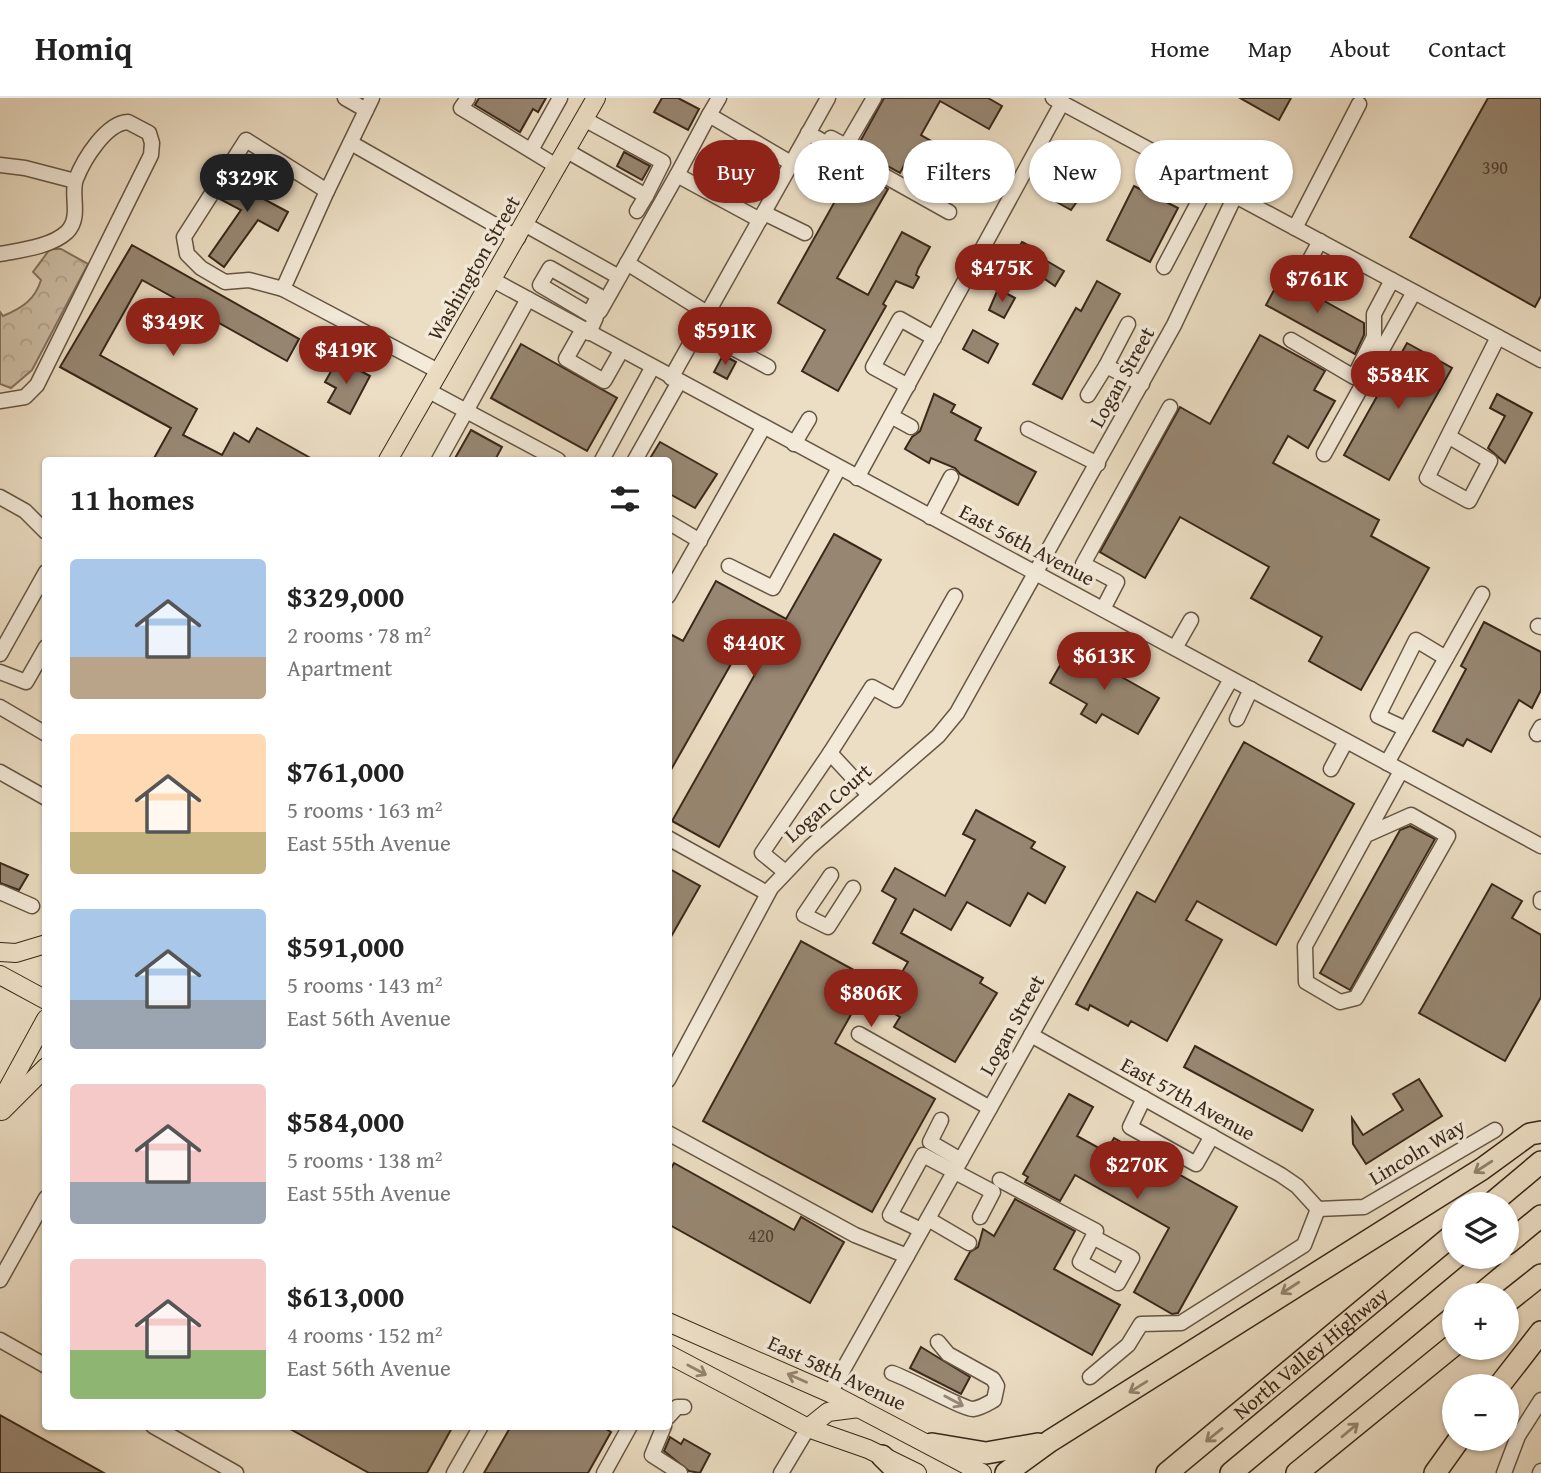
<!DOCTYPE html>
<meta charset="utf-8">
<style>
body{margin:0;font-family:"Gentium Book Plus",serif;background:#f2f2f2;color:#222;height:100vh;display:flex;flex-direction:column;font-size:26px;white-space:nowrap}
*{box-sizing:border-box;margin:0}
p{font-size:23px;color:#767676}
.icon{flex:none;width:38px;height:38px;fill:none;stroke:currentColor;stroke-width:2;stroke-linecap:round;stroke-linejoin:round}
.map{position:relative;flex:1;overflow:hidden}
.drawer{position:absolute;left:42px;top:359px;width:630px;height:973px;display:flex;flex-direction:column;background:#fff;border-radius:7px;box-shadow:0 2px 5px #0004}
.drawer>*{flex:none}
.guide{position:absolute;left:693px;top:42px;width:665px;height:63px;display:flex;gap:14px}
.tools{position:absolute;left:1442px;top:1094px;display:grid;gap:14px}
.tools a{display:grid;place-items:center;width:77px;height:77px;border-radius:50%;background:#fff;box-shadow:0 2px 5px #0004;font-size:35px}
.price{position:absolute;translate:-50% -60px;padding:0 16px;border-radius:24px;background:#8f2418;color:#fff;font-size:23px;line-height:46px;filter:drop-shadow(0 2px 4px #0008)}
.price::after{content:'';position:absolute;left:50%;top:42px;width:21px;height:16px;margin-left:-10px;background:inherit;clip-path:polygon(0 0,100% 0,50% 100%)}
.price.on{background:#222;color:#fff}
ul{padding:0;list-style:none}
li{display:flex;align-items:center;gap:21px;height:175px;padding:0 28px}
li span{display:grid;place-items:center;flex:none;width:196px;height:140px;border-radius:7px;color:#555}
li>.icon{margin-inline-start:auto}
span .icon{width:84px;height:84px;fill:#fffc;stroke-width:1}
li b{font-size:30px}
h2{display:flex;justify-content:space-between;align-items:center;height:84px;padding:0 28px;font-size:30px}
.chip{padding:0 24px;border-radius:32px;background:#fff;box-shadow:0 2px 5px #0004;font-size:24px;line-height:63px}
.chip.on{background:#8f2418;color:#fff}
header{display:flex;align-items:center;gap:42px;box-sizing:border-box;height:98px;padding:0 35px;background:#fff;border-bottom:2px solid #e0e0e0}
header strong{font-size:33px}
nav{display:flex;gap:38px;margin-inline-start:auto;font-size:24px}
.map>svg:first-child{display:block}
.forest{fill:url(#forest-crowns);stroke:#847460;stroke-width:2}
.building{fill:#978772;stroke:#3a281a;stroke-width:2}
.lines{fill:none;stroke-linecap:round;stroke-linejoin:round}
.minor-casing{stroke:#665644;stroke-width:17}
.major-casing{stroke:#3a281a;stroke-width:20}
.highway-casing{stroke:#3a281a;stroke-width:24}
.minor{stroke:#f3ead9;stroke-width:14}
.major{stroke:#ecdec4;stroke-width:18}
.highway{stroke:#ecdec4;stroke-width:21}
.oneway{stroke:#93836f}
.oneway2{stroke:#96897a}
.labels{text-anchor:middle;stroke-width:7;stroke-linejoin:round;paint-order:stroke}
.number-label{font-size:18px;fill:#514030}
.street-label{font-size:21px;fill:#3a281a;stroke:#f3ead9}
</style>
<header>
<strong>Homiq</strong>
<nav><a>Home</a><a>Map</a><a>About</a><a>Contact</a></nav>
</header>
<div class="map">
<svg width="1541" height="1375" viewBox="0 0 1541 1375">
<defs>
<pattern id="forest-crowns" width="20" height="18" patternUnits="userSpaceOnUse" patternTransform="scale(1.75)"><rect width="20" height="18" fill="#cebfa7"/><path d="M2 6a3 3 0 1 1 6 0M12 15a3 3 0 1 1 6 0" fill="none" stroke="#b2a48f"/></pattern>
</defs>
<rect width="100%" height="100%" fill="#ecdec4"/>
<filter id="stains"><feTurbulence type="fractalNoise" baseFrequency=".00286" numOctaves="4"/><feColorMatrix values="0 0 0 0 .2 0 0 0 0 .09 0 0 0 0 .02 0 0 0 .5 -.17"/></filter>
<radialGradient id="worn" r=".72"><stop offset=".6" stop-color="#630" stop-opacity="0"/><stop offset="1" stop-color="#630" stop-opacity=".3"/></radialGradient>
<path class="forest" d="M50,151H61L88,166L32,272L11,290L0,286V214L3,218C22,210 35,202 41,182L33,174Z"/>
<g class="building">
<polygon points="479,0 546,0 538,14 533,11 520,34 475,7"/>
<polygon points="662,0 678,0 699,11 688,32 654,14"/>
<polygon points="884,0 988,0 1002,8 989,31 940,3 921,37 970,65 957,88 908,60 900,75 856,51"/>
<polygon points="1240,0 1291,0 1279,22"/>
<polygon points="1488,0 1541,0 1541,198 1535,209 1410,139"/>
<polygon points="1082,48 1096,56 1086,74 1081,71 1067,95 1078,102 1071,112 1053,102 1057,96 1051,93 1059,78 1063,80"/>
<polygon points="624,54 650,68 642,82 617,68"/>
<polygon points="254,69 272,79 260,99 288,114 278,133 258,122 224,169 209,158 241,112 220,101 232,81 243,87"/>
<polygon points="853,71 888,91 837,180 868,197 902,134 930,149 918,171 916,177 919,179 913,190 896,183 883,206 886,208 838,293 802,273 825,232 778,205"/>
<polygon points="1134,88 1178,110 1150,164 1107,142"/>
<polygon points="1022,144 1043,155 1040,159 1064,173 1055,188 1013,159"/>
<polygon points="132,147 299,241 287,263 142,182 100,257 197,311 183,337 222,357 234,335 249,344 257,330 314,362 153,362 171,330 60,269"/>
<polygon points="1281,179 1364,225 1364,237 1355,256 1266,207"/>
<polygon points="1097,183 1120,196 1062,301 1033,286 1076,210 1081,213"/>
<polygon points="998,191 1015,200 1004,220 989,212"/>
<polygon points="973,232 998,246 988,265 963,251"/>
<polygon points="1260,237 1325,273 1314,292 1335,303 1308,350 1288,338 1273,365 1379,422 1371,438 1429,470 1361,592 1309,563 1322,539 1251,500 1269,469 1180,419 1145,480 1100,454 1180,309 1210,326"/>
<polygon points="1407,245 1452,270 1389,382 1344,357"/>
<polygon points="521,246 617,300 587,353 491,300"/>
<polygon points="723,257 736,264 727,281 714,274"/>
<polygon points="338,261 370,278 350,316 328,304 336,290 325,284"/>
<polygon points="934,296 955,307 951,314 981,330 975,342 1036,374 1018,407 960,376 955,370 931,360 929,365 905,351 912,339 920,333"/>
<polygon points="1497,296 1532,315 1505,365 1488,350 1505,318 1490,310"/>
<polygon points="471,332 502,349 495,362 454,362"/>
<polygon points="660,344 717,376 695,410 668,395 668,362 649,362"/>
<polygon points="834,436 881,462 719,749 672,723 762,564 739,552 668,677 668,535 683,543 716,483 786,521"/>
<polygon points="1484,524 1541,554 1541,592 1532,610 1519,602 1491,654 1467,641 1463,648 1433,633 1466,571 1461,568"/>
<polygon points="1070,550 1159,600 1138,636 1102,616 1096,625 1081,616 1087,606 1050,585"/>
<polygon points="1244,644 1354,706 1276,847 1197,803 1186,822 1222,842 1167,943 1131,923 1128,928 1090,907 1088,912 1076,906 1137,794 1155,804"/>
<polygon points="976,712 1035,744 1031,750 1065,769 1045,805 1028,795 1010,828 967,804 951,832 914,811 901,835 983,880 980,885 997,895 955,964 894,929 900,919 862,897 835,945 935,1001 872,1114 703,1023 801,843 883,888 886,881 895,886 908,864 873,845 896,801 882,793 895,770 945,798 975,742 963,736"/>
<polygon points="1410,728 1435,741 1350,892 1320,875 1400,732"/>
<polygon points="0,765 28,777 19,792 0,785"/>
<polygon points="668,770 700,788 668,844"/>
<polygon points="1492,786 1522,803 1512,820 1541,837 1541,899 1505,963 1419,915"/>
<polygon points="1195,948 1313,1012 1302,1033 1184,969"/>
<polygon points="1419,981 1442,1018 1366,1066 1353,1046 1352,1020 1363,1037 1403,1012 1393,996"/>
<polygon points="1069,996 1093,1009 1077,1038 1106,1054 1114,1040 1237,1109 1178,1215 1172,1216 1134,1194 1169,1130 1075,1077 1060,1103 1025,1084 1028,1079 1023,1076"/>
<polygon points="674,1065 794,1132 801,1119 844,1144 810,1205 668,1126 668,1076"/>
<polygon points="1015,1101 1075,1133 1054,1171 1120,1207 1092,1257 955,1181 970,1154 978,1149 983,1131 994,1138"/>
<polygon points="921,1249 970,1279 961,1296 910,1270"/>
<polygon points="0,1317 104,1375 0,1375"/>
<polygon points="285,1328 453,1328 427,1375 369,1375"/>
<polygon points="511,1328 601,1328 611,1334 588,1375 484,1375"/>
<polygon points="670,1339 681,1346 684,1341 710,1356 700,1375 689,1373 664,1353"/>
</g>
<g class="lines">
<defs>
<g id="minor">
<polyline points="345,0 366,12"/>
<polyline points="468,0 461,10 558,69"/>
<polyline points="1053,0 1541,262"/>
<polyline points="709,17 719,0"/>
<polyline points="584,21 663,64 646,98"/>
<polyline points="808,35 949,114"/>
<polyline points="831,40 846,48 874,0"/>
<polyline points="351,45 518,140"/>
<polyline points="531,52 560,0"/>
<polyline points="567,53 646,98 637,113"/>
<polyline points="798,54 837,79"/>
<polyline points="0,67 25,70 75,83"/>
<polyline points="327,93 283,191 440,274"/>
<polyline points="764,115 805,135"/>
<polyline points="760,122 677,77 709,17 791,65"/>
<polyline points="526,127 619,179"/>
<polyline points="1295,130 1359,6"/>
<path d="M0,156C20,152 51,149 67,134C82,119 70,97 76,81C84,61 106,25 128,24L149,35L152,45L151,57L37,287L25,299L0,303"/>
<polyline points="627,165 707,215"/>
<polyline points="1164,169 1209,84"/>
<polyline points="1302,176 1320,143"/>
<polyline points="493,182 1541,748"/>
<polyline points="283,191 249,182 225,184 201,170 187,156 184,139 246,42 327,93 372,0"/>
<polyline points="600,213 677,77"/>
<polyline points="583,231 566,261 604,283 621,253"/>
<polyline points="698,231 768,269"/>
<polyline points="589,235 596,219 589,216 540,187 550,170 599,198 589,216"/>
<polyline points="1291,242 1354,279 1374,239 1374,216 1392,182"/>
<polyline points="1106,268 1128,226"/>
<polyline points="671,280 828,0"/>
<polyline points="908,288 873,269 900,221 934,240"/>
<polyline points="429,293 558,362"/>
<polyline points="1088,297 1106,268 1142,286"/>
<polyline points="891,318 911,329"/>
<polyline points="1028,331 1098,366"/>
<polyline points="1448,338 1490,363 1469,403 1427,380 1498,239"/>
<polyline points="794,346 809,321"/>
<polyline points="1324,356 1414,194"/>
<polyline points="439,362 528,201"/>
<polyline points="602,362 652,270"/>
<polyline points="635,362 679,284"/>
<polyline points="857,380 1062,5"/>
<polyline points="0,399 25,413 46,434"/>
<polyline points="930,419 951,379"/>
<polyline points="668,424 700,443"/>
<polyline points="729,468 773,490 839,370"/>
<polyline points="668,498 763,330"/>
<polyline points="1103,511 1117,484 1083,466 1170,309"/>
<polyline points="1538,528 1541,529"/>
<polyline points="1175,550 1191,522"/>
<polyline points="0,556 46,474"/>
<polyline points="0,574 26,584 46,549"/>
<polyline points="0,609 46,636"/>
<polyline points="1237,621 1251,591"/>
<polyline points="1406,631 1378,618 1416,542 1446,560"/>
<polyline points="1537,636 1541,629"/>
<polyline points="830,655 872,589 896,602 955,498"/>
<polyline points="1387,665 1482,496"/>
<polyline points="1331,671 1346,643"/>
<polyline points="0,674 46,700"/>
<polyline points="1366,737 1411,717 1448,738 1356,900 1340,904 1306,884 1305,848 1401,673"/>
<polyline points="668,740 767,795"/>
<polyline points="784,773 762,755 830,655 869,697"/>
<polyline points="831,777 804,817 828,829 853,790"/>
<polyline points="0,794 32,808"/>
<polyline points="1541,801 1541,804"/>
<polyline points="859,936 990,1010"/>
<polyline points="1031,937 1281,1077 1297,1088 1318,1111"/>
<polyline points="668,982 771,790 810,749 938,638 957,615 1174,227 1235,98"/>
<polyline points="1144,1000 1130,1029 1196,1066 1212,1038"/>
<polyline points="941,1022 930,1044 961,1062"/>
<polyline points="668,1035 855,1137 907,1158"/>
<polyline points="1000,1082 1096,1133 1080,1164 1118,1185 1132,1160 1093,1139"/>
<polyline points="1318,1111 1364,1109 1495,1032"/>
<polyline points="928,1121 969,1145"/>
<polyline points="921,1132 890,1117 923,1057 993,1094 980,1119"/>
<polyline points="0,1182 46,1100"/>
<polyline points="0,1242 46,1268"/>
<path d="M892,1275C910,1281 963,1311 973,1311C981,1310 987,1306 994,1302L997,1288L993,1281L948,1256L938,1244"/>
<polyline points="1090,1279 1128,1247 1141,1226 1181,1225 1304,1147 1318,1111"/>
<polyline points="830,1295 1231,581"/>
<polyline points="668,1319 677,1309 684,1309"/>
<polyline points="153,1328 236,1375"/>
<polyline points="664,1328 652,1357 680,1375"/>
<polyline points="454,1375 481,1328"/>
<polyline points="604,1375 630,1328"/>
<polyline points="781,1375 808,1330"/>
<polyline points="1504,1375 1518,1338 1541,1302"/>
<polyline points="1540,1375 1541,1373"/>
</g>
<g id="major">
<polyline points="388,362 596,0"/>
<polyline points="0,854 16,855 46,846"/>
<polyline points="0,877 46,902"/>
<polyline points="0,1005 46,921"/>
<polyline points="2,1013 46,969"/>
<polyline points="668,1224 830,1295 982,1375"/>
<polyline points="668,1256 808,1330 868,1351 917,1375"/>
<polyline points="808,1330 828,1314 859,1310"/>
</g>
<g id="highway">
<polyline points="1491,1106 1541,1064"/>
<polyline points="1507,1146 1541,1118"/>
<polyline points="1507,1204 1541,1177"/>
<polyline points="1499,1288 1541,1234"/>
<polyline points="932,1346 986,1355 1038,1346"/>
<polyline points="882,1358 899,1375"/>
<polyline points="1006,1375 1050,1343 1482,1071 1530,1036 1541,1034"/>
<path id="s1" d="M1167,1375L1454,1136"/>
<polyline points="1231,1375 1492,1158"/>
<polyline points="1297,1375 1454,1247"/>
<polyline points="1435,1375 1460,1340"/>
</g>
</defs>
<use href="#minor" class="minor-casing"/>
<use href="#major" class="major-casing"/>
<use href="#highway" class="highway-casing"/>
<use href="#minor" class="minor"/>
<use href="#major" class="major"/>
<use href="#highway" class="highway"/>
</g>
<defs><path id="oneway-shaft" d="M-6 0H5M1.5-3L5.5 0L1.5 3" fill="none" stroke-width="1.6" stroke-linecap="round" stroke-linejoin="round" transform="scale(1.75)"/></defs>
<g class="oneway">
<use href="#oneway-shaft" transform="translate(1483 1069) rotate(147)"/>
<use href="#oneway-shaft" transform="translate(1290 1190) rotate(147)"/>
<use href="#oneway-shaft" transform="translate(697 1272) rotate(28)"/>
<use href="#oneway-shaft" transform="translate(797 1280) rotate(-156)"/>
<use href="#oneway-shaft" transform="translate(1138 1289) rotate(148)"/>
<use href="#oneway-shaft" transform="translate(1350 1332) rotate(-40)"/>
<use href="#oneway-shaft" transform="translate(1214 1337) rotate(141)"/>
</g>
<use class="oneway2" href="#oneway-shaft" transform="translate(954 1303) rotate(28)"/>
<g class="labels">
<g class="number-label">
<text x="1495" y="76">390</text>
<text x="761" y="1144">420</text>
</g>
<g class="street-label">
<text transform="translate(474 170) rotate(-60)" y="7">Washington Street</text>
<text transform="translate(1122 279) rotate(-61)" y="7">Logan Street</text>
<text transform="translate(1027 447) rotate(28)" y="7">East 56th Avenue</text>
<text transform="translate(828 705) rotate(-41)" y="7">Logan Court</text>
<text transform="translate(1012 927) rotate(-61)" y="7">Logan Street</text>
<text transform="translate(1188 1001) rotate(29)" y="7">East 57th Avenue</text>
<text transform="translate(1417 1054) rotate(-31)" y="7">Lincoln Way</text>
<text dy="7" stroke="none"><textPath href="#s1" startOffset="187">North Valley Highway</textPath></text>
<text transform="translate(837 1275) rotate(25)" y="7">East 58th Avenue</text>
</g>
</g>
<rect width="100%" height="100%" filter="url(#stains)"/>
<rect width="100%" height="100%" fill="url(#worn)"/>
</svg>
<div class="tools">
<a><svg class="icon" aria-label="layers" viewBox="0 0 24 24"><path d="M12 4l9 5-9 5-9-5zM3 14l9 5 9-5"/></svg></a>
<a>+</a>
<a>−</a>
</div>
<b class="price on" style="left:247px;top:116px">$329K</b>
<b class="price" style="left:1002px;top:206px">$475K</b>
<b class="price" style="left:1317px;top:217px">$761K</b>
<b class="price" style="left:173px;top:260px">$349K</b>
<b class="price" style="left:725px;top:269px">$591K</b>
<b class="price" style="left:346px;top:288px">$419K</b>
<b class="price" style="left:1398px;top:313px">$584K</b>
<b class="price" style="left:754px;top:581px">$440K</b>
<b class="price" style="left:1104px;top:594px">$613K</b>
<b class="price" style="left:871px;top:931px">$806K</b>
<b class="price" style="left:1137px;top:1103px">$270K</b>
<div class="guide">
<a class="chip on">Buy</a>
<a class="chip">Rent</a>
<a class="chip">Filters</a>
<a class="chip">New</a>
<a class="chip">Apartment</a>
</div>
<section class="drawer">
<h2>11 homes<svg class="icon" aria-label="filters" viewBox="0 0 24 24"><path d="M4 7h16M4 17h16"/><circle cx="9" cy="7" r="2"/><circle cx="15" cy="17" r="2"/></svg></h2>
<ul>
<li><span style="background:linear-gradient(#a9c7e8 70%,#b9a48a 0)"><svg class="icon" aria-label="home" viewBox="0 0 24 24"><path d="M3 11l9-7 9 7M6 9v11h12V9"/></svg></span><div><b>$329,000</b><p>2 rooms · 78 m²</p><p>Apartment</p></div></li>
<li><span style="background:linear-gradient(#ffd9b3 70%,#c2b280 0)"><svg class="icon" aria-label="home" viewBox="0 0 24 24"><path d="M3 11l9-7 9 7M6 9v11h12V9"/></svg></span><div><b>$761,000</b><p>5 rooms · 163 m²</p><p>East 55th Avenue</p></div></li>
<li><span style="background:linear-gradient(#a9c7e8 65%,#9aa5b1 0)"><svg class="icon" aria-label="home" viewBox="0 0 24 24"><path d="M3 11l9-7 9 7M6 9v11h12V9"/></svg></span><div><b>$591,000</b><p>5 rooms · 143 m²</p><p>East 56th Avenue</p></div></li>
<li><span style="background:linear-gradient(#f6c9c9 70%,#9aa5b1 0)"><svg class="icon" aria-label="home" viewBox="0 0 24 24"><path d="M3 11l9-7 9 7M6 9v11h12V9"/></svg></span><div><b>$584,000</b><p>5 rooms · 138 m²</p><p>East 55th Avenue</p></div></li>
<li><span style="background:linear-gradient(#f6c9c9 65%,#8fb573 0)"><svg class="icon" aria-label="home" viewBox="0 0 24 24"><path d="M3 11l9-7 9 7M6 9v11h12V9"/></svg></span><div><b>$613,000</b><p>4 rooms · 152 m²</p><p>East 56th Avenue</p></div></li>
</ul>
</section>
</div>
